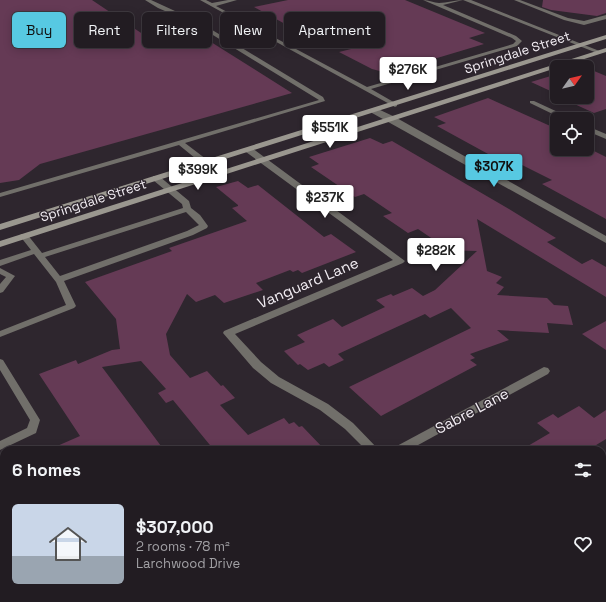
<!DOCTYPE html>
<meta charset="utf-8">
<style>
body{margin:0;font-family:"Space Grotesk",sans-serif;background:#2e292f;color:#f1f3f6;height:100vh;display:flex;flex-direction:column;font-size:15px;white-space:nowrap}
*{box-sizing:border-box;margin:0}
p{font-size:13px;color:#a2a1a5}
.icon{flex:none;width:22px;height:22px;fill:none;stroke:currentColor;stroke-width:2;stroke-linecap:round;stroke-linejoin:round}
.map{position:relative;flex:1;overflow:hidden}
.sheet{position:absolute;left:0px;top:446px;width:606px;height:156px;display:flex;flex-direction:column;background:#221c22;border-radius:12px 12px 0 0;box-shadow:0 2px 10px #0003,0 0 0 1px #3f3a40}
.sheet>*{flex:none}
.guide{position:absolute;left:12px;top:12px;width:400px;height:36px;display:flex;gap:8px}
.needle{width:26px;rotate:56deg}
.controls{position:absolute;left:550px;top:60px;display:grid;gap:8px}
.controls a{display:grid;place-items:center;width:44px;height:44px;border-radius:6px;background:#221c22;box-shadow:0 2px 10px #0003,0 0 0 1px #3f3a40;font-size:20px}
.price{position:absolute;translate:-50% -34px;padding:0 9px;border-radius:4px;background:#fff;color:#222;font-size:13px;line-height:26px;filter:drop-shadow(0 1px 2px #0008)}
.price::after{content:'';position:absolute;left:50%;top:24px;width:12px;height:9px;margin-left:-6px;background:inherit;clip-path:polygon(0 0,100% 0,50% 100%)}
.price.current{background:#57c9e2;color:#111}
ul{padding:0;list-style:none}
li{display:flex;align-items:center;gap:12px;height:100px;padding:0 12px}
li+li{border-top:1px solid #3f3a40}
li span{display:grid;place-items:center;flex:none;width:112px;height:80px;border-radius:6px;color:#555}
li>.icon{margin-inline-start:auto}
span .icon{width:48px;height:48px;fill:#fffc;stroke-width:1}
li b{font-size:17px}
h2{display:flex;justify-content:space-between;align-items:center;height:48px;padding:0 12px;font-size:17px}
.chip{padding:0 14px;border-radius:6px;background:#221c22;box-shadow:0 2px 10px #0003,0 0 0 1px #3f3a40;font-size:14px;line-height:36px}
.chip.current{background:#57c9e2;color:#111}
.map>svg:first-child{display:block}
.building{fill:#653a55}
.lines{fill:none;stroke-linecap:round;stroke-linejoin:round}
.service{fill:#716f6a;fill-rule:evenodd}
.minor{fill:#716f6a;fill-rule:evenodd}
.tertiary{fill:#716f6a;fill-rule:evenodd}
.secondary{fill:#9a978f;fill-rule:evenodd}
.labels{text-anchor:middle;stroke-width:3;stroke-linejoin:round;paint-order:stroke}
.far-street-label{font-size:13px;fill:#f3eef4;stroke:#2e262e}
.street-label{font-size:15px;fill:#f3eef4;stroke:#2e262e}
</style>
<div class="map">
<svg width="606" height="602" viewBox="0 0 606 602">
<rect width="100%" height="100%" fill="#2e262e"/>
<g class="building">
<polygon points="0,0 92,0 162,47 203,37 292,93 40,164 19,180 0,183"/>
<polygon points="288,0 405,0 485,33 469,38 484,44 387,73 372,69 339,52 351,49 298,22 287,25 254,7"/>
<polygon points="543,0 606,0 606,13 597,16 551,10 542,7"/>
<polygon points="587,68 606,76 606,109 594,113 570,102 573,101 564,97 587,97"/>
<polygon points="557,74 557,94 531,82 554,75"/>
<polygon points="488,98 557,129 557,149 590,149 606,157 606,219 542,184 552,180 520,164 512,167 437,126 446,123 434,117"/>
<polygon points="370,138 383,144 392,141 509,209 556,238 547,242 582,264 592,259 606,267 606,297 477,219 487,271 502,277 496,283 504,287 497,295 547,298 554,305 568,306 573,325 547,323 549,333 497,330 509,340 470,354 475,358 470,360 477,365 381,416 349,387 471,328 451,308 430,318 425,314 338,354 344,360 329,367 324,363 308,370 300,364 298,365 284,351 305,342 297,335 333,319 342,327 385,307 376,300 391,294 393,296 412,288 423,296 435,290 477,251 443,250 443,246 418,229 408,233 383,216 392,213 364,194 355,197 311,167 319,164 309,157"/>
<polygon points="238,181 248,188 258,185 324,237 331,234 356,252 302,273 298,270 293,272 290,270 256,283 263,290 224,303 215,295 196,302 187,294 166,334 170,355 190,378 207,371 221,386 223,385 235,398 220,405 248,435 284,418 289,424 294,422 299,427 302,426 325,450 214,450 173,400 166,403 158,393 166,389 141,361 102,367 164,450 48,450 80,436 39,374 76,360 78,364 112,350 120,349 116,319 85,282 172,251 169,248 247,221 232,208 238,206 238,205 216,187"/>
<polygon points="606,321 606,350 582,334"/>
<polygon points="579,406 594,418 606,410 606,439 588,450 521,450 550,433 537,423 553,414 558,418"/>
</g>
<g class="lines">
<g class="service">
<polygon points="145,0 151,0 199,22 323,97 325,101 185,143 223,172 223,176 217,176 179,145 0,197 0,193 319,100 195,24 158,8"/>
<path d="M200,0H206L212,3L228,0H237L216,6L367,87L513,44L516,41L512,38L423,0C429,0 434,3 439,3C447,3 455,0 463,0L443,5L516,36L522,41L517,46L371,89L397,104V106L395,107Z"/>
<polygon points="514,0 520,0 568,18 584,21 606,15 606,19 584,25 564,20"/>
<path d="M153,176H159L189,201L191,208L200,215L208,226L207,228L193,235L64,281L76,306L74,308L0,337V331L66,305L56,282L34,254L0,266V260L31,250L20,236L21,234H27L42,253L183,208L182,204L153,180ZM186,212L199,225L187,231L60,276L45,257Z"/>
<polygon points="0,268 15,276 3,292 0,293 0,284 6,277 0,274"/>
<polygon points="0,359 3,360 40,420 36,433 0,450 0,441 27,428 30,420 0,370"/>
</g>
<g class="minor">
<polygon points="530,101 534,101 573,119 563,119 530,103"/>
<polygon points="372,109 378,109 395,117 606,236 606,243 372,113"/>
<polygon points="587,126 606,134 606,139 587,131"/>
<polygon points="246,148 252,148 405,261 403,263 235,334 261,362 279,377 328,404 353,423 379,450 366,450 345,429 320,410 271,383 253,368 223,333 224,331 393,260 246,152"/>
<polygon points="544,367 548,368 550,371 548,374 409,450 393,450 395,447"/>
<polygon points="117,598 136,598 134,602 115,602"/>
</g>
<polygon class="tertiary" points="463,0 471,0 602,52 597,53"/>
<g class="secondary">
<polygon points="606,35 606,39 0,230 0,224"/>
<polygon points="606,48 606,52 0,247 0,241"/>
</g>
</g>
<g class="labels">
<g class="far-street-label">
<text transform="translate(517 52) rotate(-18)" y="5">Springdale Street</text>
<text transform="translate(93 200) rotate(-18)" y="5">Springdale Street</text>
</g>
<g class="street-label">
<text transform="translate(308 283) rotate(-23)" y="5">Vanguard Lane</text>
<text transform="translate(472 411) rotate(-28)" y="5">Sabre Lane</text>
</g>
</g>
</svg>
<div class="controls">
<a><svg class="needle" viewBox="-14 -14 28 28"><path d="M0-13l5 13h-10z" fill="#e53935"/><path d="M0 13l5-13h-10z" fill="#a2a1a5"/></svg></a>
<a><svg class="icon" aria-label="locate" viewBox="0 0 24 24"><circle cx="12" cy="12" r="6"/><path d="M12 2v4M12 18v4M2 12h4M18 12h4"/></svg></a>
</div>
<b class="price" style="left:408px;top:91px">$276K</b>
<b class="price" style="left:330px;top:149px">$551K</b>
<b class="price current" style="left:494px;top:188px">$307K</b>
<b class="price" style="left:198px;top:191px">$399K</b>
<b class="price" style="left:325px;top:219px">$237K</b>
<b class="price" style="left:436px;top:272px">$282K</b>
<div class="guide">
<a class="chip current">Buy</a>
<a class="chip">Rent</a>
<a class="chip">Filters</a>
<a class="chip">New</a>
<a class="chip">Apartment</a>
</div>
<section class="sheet">
<h2>6 homes<svg class="icon" aria-label="filters" viewBox="0 0 24 24"><path d="M4 7h16M4 17h16"/><circle cx="9" cy="7" r="2"/><circle cx="15" cy="17" r="2"/></svg></h2>
<ul>
<li><span style="background:linear-gradient(#c9d6e8 65%,#9aa5b1 0)"><svg class="icon" aria-label="home" viewBox="0 0 24 24"><path d="M3 11l9-7 9 7M6 9v11h12V9"/></svg></span><div><b>$307,000</b><p>2 rooms · 78 m²</p><p>Larchwood Drive</p></div><svg class="icon" aria-label="heart" viewBox="0 0 24 24"><path d="M12 20l-8-8c-3-5 5-10 8-4 3-6 11-1 8 4z"/></svg></li>
</ul>
</section>
</div>
